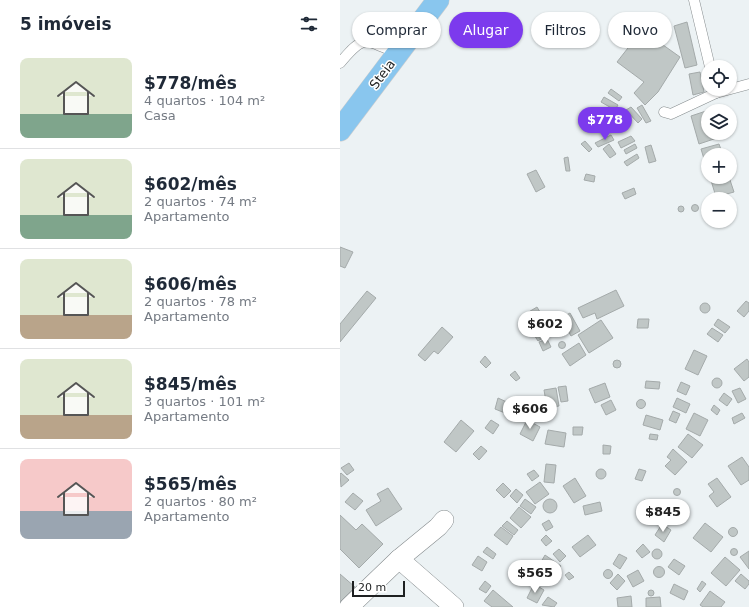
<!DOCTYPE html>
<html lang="pt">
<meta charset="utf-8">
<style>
body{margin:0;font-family:"DejaVu Sans",sans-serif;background:#f6f6f7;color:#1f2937;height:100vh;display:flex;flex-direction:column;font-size:15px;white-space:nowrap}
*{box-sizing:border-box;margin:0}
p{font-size:13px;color:#747a83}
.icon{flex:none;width:22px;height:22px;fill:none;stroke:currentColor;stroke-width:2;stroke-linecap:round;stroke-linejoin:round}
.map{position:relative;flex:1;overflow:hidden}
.sheet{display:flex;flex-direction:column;background:#fff;width:340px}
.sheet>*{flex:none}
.hud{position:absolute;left:12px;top:12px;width:337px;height:36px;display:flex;gap:8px}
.tools{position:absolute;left:361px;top:60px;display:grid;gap:8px}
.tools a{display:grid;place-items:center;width:36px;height:36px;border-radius:50%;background:#fff;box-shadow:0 1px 3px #0004;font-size:20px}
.scale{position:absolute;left:12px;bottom:10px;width:53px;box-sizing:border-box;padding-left:4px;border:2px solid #1e2021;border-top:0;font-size:11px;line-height:14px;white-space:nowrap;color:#1e2021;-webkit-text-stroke:3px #fff;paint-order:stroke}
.price{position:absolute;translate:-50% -34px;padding:0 9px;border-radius:14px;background:#fff;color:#222;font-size:13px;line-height:26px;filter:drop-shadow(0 1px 2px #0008)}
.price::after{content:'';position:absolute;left:50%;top:24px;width:12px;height:9px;margin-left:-6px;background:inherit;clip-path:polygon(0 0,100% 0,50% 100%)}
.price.current{background:#7c3aed;color:#fff}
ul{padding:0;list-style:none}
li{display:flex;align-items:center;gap:12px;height:100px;padding:0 20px}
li+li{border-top:1px solid #e0e1e3}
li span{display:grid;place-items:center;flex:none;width:112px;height:80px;border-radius:8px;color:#555}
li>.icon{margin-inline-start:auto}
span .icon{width:48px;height:48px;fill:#fffc;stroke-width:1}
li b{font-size:17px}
h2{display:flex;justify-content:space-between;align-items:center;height:48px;padding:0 20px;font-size:17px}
.tag{padding:0 14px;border-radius:18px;background:#fff;box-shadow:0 1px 3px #0004;font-size:14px;line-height:36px}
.tag.current{background:#7c3aed;color:#fff}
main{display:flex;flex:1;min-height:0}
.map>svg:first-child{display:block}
.building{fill:#c0c7c6;stroke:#a4aaaa}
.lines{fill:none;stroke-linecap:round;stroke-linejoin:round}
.lane-casing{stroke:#858b8d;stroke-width:11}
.street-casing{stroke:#858b8d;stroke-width:20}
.primary-casing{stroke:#cecece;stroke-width:23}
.lane{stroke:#fff;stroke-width:10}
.street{stroke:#fff;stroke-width:19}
.primary{stroke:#89c6ee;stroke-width:22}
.labels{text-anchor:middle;stroke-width:3;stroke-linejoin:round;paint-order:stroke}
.street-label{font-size:13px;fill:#1e2021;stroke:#fff}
</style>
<main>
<section class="sheet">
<h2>5 imóveis<svg class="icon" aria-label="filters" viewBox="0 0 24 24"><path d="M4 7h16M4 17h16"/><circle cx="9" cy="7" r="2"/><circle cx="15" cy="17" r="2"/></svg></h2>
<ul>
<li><span style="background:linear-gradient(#dfe7d0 70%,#7fa58c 0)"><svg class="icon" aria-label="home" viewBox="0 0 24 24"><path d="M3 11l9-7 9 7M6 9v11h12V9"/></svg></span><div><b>$778/mês</b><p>4 quartos · 104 m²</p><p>Casa</p></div></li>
<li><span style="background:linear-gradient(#dfe7d0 70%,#7fa58c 0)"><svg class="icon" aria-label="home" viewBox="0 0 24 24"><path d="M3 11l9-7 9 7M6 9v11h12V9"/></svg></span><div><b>$602/mês</b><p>2 quartos · 74 m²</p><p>Apartamento</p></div></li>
<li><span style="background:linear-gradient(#dfe7d0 70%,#b9a48a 0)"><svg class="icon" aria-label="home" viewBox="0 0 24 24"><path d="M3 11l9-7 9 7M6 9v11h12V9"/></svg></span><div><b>$606/mês</b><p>2 quartos · 78 m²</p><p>Apartamento</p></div></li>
<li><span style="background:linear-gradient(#dfe7d0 70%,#b9a48a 0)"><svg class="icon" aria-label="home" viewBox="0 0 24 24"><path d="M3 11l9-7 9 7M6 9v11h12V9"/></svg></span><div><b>$845/mês</b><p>3 quartos · 101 m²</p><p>Apartamento</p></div></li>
<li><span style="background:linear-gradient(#f6c9c9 65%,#9aa5b1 0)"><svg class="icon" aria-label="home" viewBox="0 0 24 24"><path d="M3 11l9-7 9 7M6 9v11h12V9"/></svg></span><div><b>$565/mês</b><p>2 quartos · 80 m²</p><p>Apartamento</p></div></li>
</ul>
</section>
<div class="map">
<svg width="409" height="607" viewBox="0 0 409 607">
<rect width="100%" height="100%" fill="#ecf2f4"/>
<g class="building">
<polygon points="347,22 357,65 345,68 334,26"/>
<polygon points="302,30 340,57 318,92 305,105 294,93 304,82 277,62"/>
<polygon points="360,72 364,92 353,95 349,74"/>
<polygon points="271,89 282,97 279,101 268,93"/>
<polygon points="264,97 278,105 275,110 261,102"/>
<polygon points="302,105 311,121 306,123 297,108"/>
<polygon points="291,107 302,119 298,123 286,110"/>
<polygon points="255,109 271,114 269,119 253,114"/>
<polygon points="369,110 368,133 376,133 377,138 359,144 351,116"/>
<polygon points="253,119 270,122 269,128 252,125"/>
<polygon points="271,135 274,140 258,147 255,143"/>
<polygon points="291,136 295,141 281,148 278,142"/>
<polygon points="245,141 252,149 249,152 241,144"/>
<polygon points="269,144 276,154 270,158 263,149"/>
<polygon points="295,144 297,148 286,154 284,150"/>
<polygon points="379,144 383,155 368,155 368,172 361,149"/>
<polygon points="311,145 316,161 309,163 305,147"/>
<polygon points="297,154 299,158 287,166 284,162"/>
<polygon points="228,157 230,171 226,171 224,158"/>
<polygon points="196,170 205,187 196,192 187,174"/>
<polygon points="246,174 255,176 254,182 244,180"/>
<polygon points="370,177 389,177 394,192 376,197"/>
<polygon points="294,188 296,194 285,199 282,193"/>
<circle cx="355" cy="208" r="3.5"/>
<circle cx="341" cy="209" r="3"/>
<polygon points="0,247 13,252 5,268 0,266"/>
<polygon points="276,290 284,306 257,319 255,313 243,318 238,308"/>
<polygon points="27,291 36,298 0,342 0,324"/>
<polygon points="406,301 409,303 409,311 404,317 397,311"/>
<circle cx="365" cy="308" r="5"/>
<polygon points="197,307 212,332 198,341 182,316"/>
<polygon points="230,313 240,331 231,336 221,318"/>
<polygon points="298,319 309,319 308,328 297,328"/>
<polygon points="378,319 390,327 385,333 374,325"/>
<polygon points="261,320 273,338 249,353 238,335"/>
<polygon points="102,327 113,337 98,354 94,351 85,361 78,355"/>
<polygon points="372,328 383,335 378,342 367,334"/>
<circle cx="222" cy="332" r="4"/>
<polygon points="207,339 211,347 203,351 199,342"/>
<circle cx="222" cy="345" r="3.5"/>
<polygon points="239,343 246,355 230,366 222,354"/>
<polygon points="354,350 367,356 358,375 345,369"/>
<polygon points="145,356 151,363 146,368 140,362"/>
<polygon points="407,359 409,362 409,377 404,381 394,369"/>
<circle cx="277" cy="364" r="4"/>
<polygon points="175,371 180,378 176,381 170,375"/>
<circle cx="377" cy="383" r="5"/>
<polygon points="306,381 320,382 319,389 305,388"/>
<polygon points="341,382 350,386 346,395 337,391"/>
<polygon points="265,383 270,397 255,403 249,389"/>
<polygon points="226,386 228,401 221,402 218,387"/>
<polygon points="216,388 219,406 207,408 204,390"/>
<polygon points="400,388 406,399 398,403 392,391"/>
<polygon points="384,393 392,399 387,406 379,400"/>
<polygon points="158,398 169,403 165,413 155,409"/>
<polygon points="337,398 350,404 346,413 333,407"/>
<circle cx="301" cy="404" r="4.5"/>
<polygon points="271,400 276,410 266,415 261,405"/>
<polygon points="374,405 380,410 377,415 371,410"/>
<polygon points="333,411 340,414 336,423 329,420"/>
<polygon points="354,413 368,420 360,436 346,429"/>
<polygon points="402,413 405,418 394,424 392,418"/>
<polygon points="306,415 323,420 320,430 303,425"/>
<polygon points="121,420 134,431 116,452 104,442"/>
<polygon points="151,420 159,425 153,434 145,428"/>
<polygon points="187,420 200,427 193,441 180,434"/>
<polygon points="233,427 243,427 242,435 233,435"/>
<polygon points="208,430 226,433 224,447 205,444"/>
<polygon points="310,434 318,435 317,440 309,439"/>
<polygon points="348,434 363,445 352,458 338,447"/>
<polygon points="263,445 271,446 270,454 263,454"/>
<polygon points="141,446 147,451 139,460 133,454"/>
<polygon points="333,449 347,462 335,475 325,466 331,460 327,457"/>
<polygon points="402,457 409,467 409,480 401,485 388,466"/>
<polygon points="9,463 14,470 7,475 1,468"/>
<polygon points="206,464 216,465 214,483 204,482"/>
<circle cx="261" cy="474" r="5"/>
<polygon points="299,469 306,471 302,481 295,479"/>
<polygon points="194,470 199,476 192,481 187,474"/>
<polygon points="1,473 9,480 1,487 0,474"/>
<polygon points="235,478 246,496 234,503 223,486"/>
<polygon points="377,478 391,497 377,507 369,496 374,492 368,484"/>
<polygon points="200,482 209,494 195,504 186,492"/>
<polygon points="163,483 171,491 164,498 156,490"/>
<polygon points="48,488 62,509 36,526 26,510 41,501 37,494"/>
<circle cx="337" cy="492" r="3.5"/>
<polygon points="176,489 183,495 177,503 170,496"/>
<polygon points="13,493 23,501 15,510 5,502"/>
<circle cx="210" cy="506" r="7"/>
<polygon points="185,499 196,507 191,514 180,506"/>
<polygon points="304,500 315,503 312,517 301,515"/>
<polygon points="260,502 262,511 245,515 243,506"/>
<polygon points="179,507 191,517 181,528 170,518"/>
<polygon points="339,507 348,513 342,521 333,515"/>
<polygon points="0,515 16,530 22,524 43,544 19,568 0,549"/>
<polygon points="209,520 213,527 206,531 202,524"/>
<polygon points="167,521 178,530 174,535 162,526"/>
<polygon points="365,523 383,537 371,552 353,538"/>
<polygon points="322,524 331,530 324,542 315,535"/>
<polygon points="161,527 173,536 167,545 154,535"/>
<circle cx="393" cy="532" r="4.5"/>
<polygon points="206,535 212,541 206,546 201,540"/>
<polygon points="248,535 256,545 240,557 232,547"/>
<polygon points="303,544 310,552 302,558 296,551"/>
<polygon points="147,547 156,554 153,559 143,552"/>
<circle cx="394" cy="552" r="3.5"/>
<polygon points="219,549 226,556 220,562 213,554"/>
<circle cx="317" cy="554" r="5"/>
<polygon points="409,551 409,569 400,557"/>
<polygon points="279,554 287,558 280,569 273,564"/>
<polygon points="205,555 221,566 216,572 201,562"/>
<polygon points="138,556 147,562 142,571 132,565"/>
<polygon points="385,557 400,570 386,586 371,573"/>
<polygon points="334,559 345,566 339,575 328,567"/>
<polygon points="200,563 215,575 209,582 194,570"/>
<circle cx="319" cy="572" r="5.5"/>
<circle cx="268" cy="574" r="4.5"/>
<polygon points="298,570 304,581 293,587 287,576"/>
<polygon points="229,572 234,577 229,580 225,575"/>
<polygon points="0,574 15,587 0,603"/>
<polygon points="278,574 285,581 277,590 270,583"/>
<polygon points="401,574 409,581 409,584 405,589 395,581"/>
<polygon points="145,581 151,586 146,593 139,589"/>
<polygon points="362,581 366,584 360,592 357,589"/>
<polygon points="194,584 204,590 197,603 187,598"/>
<polygon points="334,584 348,591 344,600 330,593"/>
<circle cx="311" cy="593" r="3"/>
<polygon points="153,590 173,607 152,607 144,601"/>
<polygon points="370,591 385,602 381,607 363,607 360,605"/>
<polygon points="291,596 292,607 278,607 277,598"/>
<polygon points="208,597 217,603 214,607 202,605"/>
<polygon points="320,597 321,607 306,607 306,598"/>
</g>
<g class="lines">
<defs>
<g id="lane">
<polyline points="354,0 370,67"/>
<path d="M0,63C25,33 24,40 57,53"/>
<polyline points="376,93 409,84"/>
<polyline points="324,112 331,114 376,93 375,89"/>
</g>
<g id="street">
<polyline points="59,559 114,607"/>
<polyline points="9,607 59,559 98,527 104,520"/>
</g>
<polyline id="primary" points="0,130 98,0"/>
</defs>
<use href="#lane" class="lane-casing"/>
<use href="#street" class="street-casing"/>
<use href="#primary" class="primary-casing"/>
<use href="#lane" class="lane"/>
<use href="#street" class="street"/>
<use href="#primary" class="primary"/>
</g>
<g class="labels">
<g class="street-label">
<text transform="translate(42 74) rotate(-53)" y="5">Steia</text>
</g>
</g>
</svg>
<div class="tools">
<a><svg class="icon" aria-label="locate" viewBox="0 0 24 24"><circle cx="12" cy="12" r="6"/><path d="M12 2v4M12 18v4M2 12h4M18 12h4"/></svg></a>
<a><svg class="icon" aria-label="layers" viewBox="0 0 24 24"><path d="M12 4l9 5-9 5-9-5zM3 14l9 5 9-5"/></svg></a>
<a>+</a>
<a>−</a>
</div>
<div class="scale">20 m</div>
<b class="price current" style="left:265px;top:141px">$778</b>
<b class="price" style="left:205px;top:345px">$602</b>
<b class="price" style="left:190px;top:430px">$606</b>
<b class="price" style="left:323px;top:533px">$845</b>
<b class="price" style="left:195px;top:594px">$565</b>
<div class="hud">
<a class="tag">Comprar</a>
<a class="tag current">Alugar</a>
<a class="tag">Filtros</a>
<a class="tag">Novo</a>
</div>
</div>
</main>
